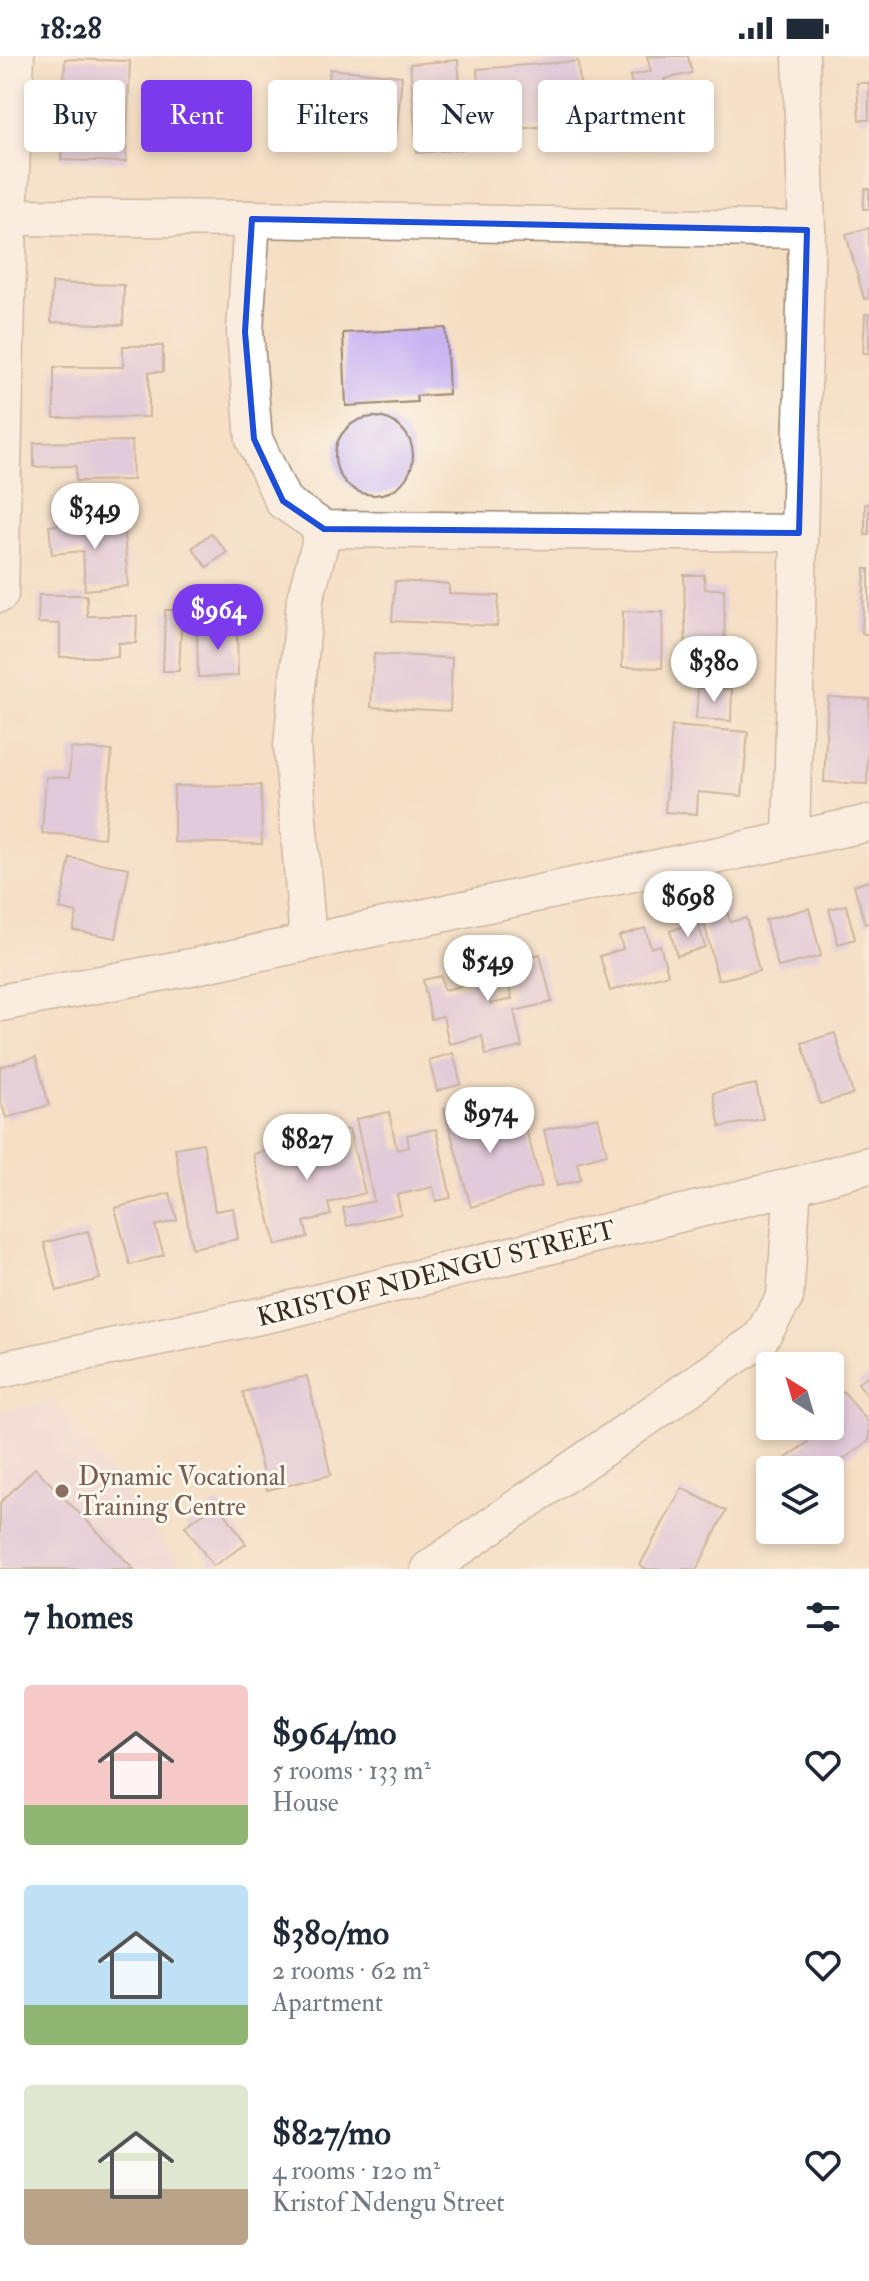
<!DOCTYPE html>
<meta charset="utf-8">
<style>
body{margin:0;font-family:"IM FELL Double Pica",serif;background:#f2f2f3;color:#1f2937;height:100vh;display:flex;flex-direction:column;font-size:30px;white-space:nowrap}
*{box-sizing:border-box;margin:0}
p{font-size:26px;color:#747a83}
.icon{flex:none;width:44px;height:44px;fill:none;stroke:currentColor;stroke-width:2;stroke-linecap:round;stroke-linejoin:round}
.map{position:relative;height:1513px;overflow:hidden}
.drawer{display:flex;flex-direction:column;background:#fff;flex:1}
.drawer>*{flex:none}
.banner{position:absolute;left:24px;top:24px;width:822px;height:72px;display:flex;gap:16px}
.needle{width:52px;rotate:323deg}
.tools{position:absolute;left:756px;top:1296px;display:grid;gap:16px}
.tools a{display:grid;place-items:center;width:88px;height:88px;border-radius:8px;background:#fff;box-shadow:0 4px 12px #0003;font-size:40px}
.price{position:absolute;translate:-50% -68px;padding:0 18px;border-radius:28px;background:#fff;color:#222;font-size:26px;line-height:52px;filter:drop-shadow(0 2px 4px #0008)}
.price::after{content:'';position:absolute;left:50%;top:48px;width:24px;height:18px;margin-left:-12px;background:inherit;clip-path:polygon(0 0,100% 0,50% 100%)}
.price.on{background:#7c3aed;color:#fff}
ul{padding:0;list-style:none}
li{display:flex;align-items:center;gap:24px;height:200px;padding:0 24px}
li span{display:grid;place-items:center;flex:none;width:224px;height:160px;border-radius:8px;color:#555}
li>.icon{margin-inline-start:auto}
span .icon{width:96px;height:96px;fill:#fffc;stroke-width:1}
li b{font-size:34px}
h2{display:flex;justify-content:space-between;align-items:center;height:96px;padding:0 24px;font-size:34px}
.chip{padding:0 28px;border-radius:8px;background:#fff;box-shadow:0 4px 12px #0003;font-size:28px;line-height:72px}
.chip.on{background:#7c3aed;color:#fff}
.status{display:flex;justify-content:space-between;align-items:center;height:56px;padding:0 40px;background:#fff;direction:ltr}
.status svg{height:22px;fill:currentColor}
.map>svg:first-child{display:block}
.built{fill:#ebd1eb}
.building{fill:#c7b1f3}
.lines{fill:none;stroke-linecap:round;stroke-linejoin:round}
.minor-casing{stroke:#988471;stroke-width:39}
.minor{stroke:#fff;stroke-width:36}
.marked{fill:none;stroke:#1d4ed8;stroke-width:6;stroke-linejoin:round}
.education-dot{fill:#8d6e63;stroke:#fbf7ec;stroke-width:3}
.labels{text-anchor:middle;stroke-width:6;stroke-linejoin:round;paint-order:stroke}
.street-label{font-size:26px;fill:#3b2a1e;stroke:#fbf7ec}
.education-label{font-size:26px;fill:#785e54;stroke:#fbf7ec;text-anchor:start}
</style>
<div class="status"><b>18:28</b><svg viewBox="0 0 49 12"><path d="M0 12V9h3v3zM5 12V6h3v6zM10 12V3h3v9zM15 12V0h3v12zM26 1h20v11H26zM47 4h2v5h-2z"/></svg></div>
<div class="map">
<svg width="869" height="1513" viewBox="0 0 869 1513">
<rect width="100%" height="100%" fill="#fbf7ec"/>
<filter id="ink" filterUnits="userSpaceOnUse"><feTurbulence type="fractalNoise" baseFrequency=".0125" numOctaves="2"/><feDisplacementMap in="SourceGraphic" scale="16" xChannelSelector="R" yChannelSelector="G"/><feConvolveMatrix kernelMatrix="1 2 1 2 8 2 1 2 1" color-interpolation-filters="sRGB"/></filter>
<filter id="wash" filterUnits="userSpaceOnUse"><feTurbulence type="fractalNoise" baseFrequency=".006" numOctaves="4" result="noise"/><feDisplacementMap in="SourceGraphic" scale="32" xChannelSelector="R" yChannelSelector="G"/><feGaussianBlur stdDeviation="1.8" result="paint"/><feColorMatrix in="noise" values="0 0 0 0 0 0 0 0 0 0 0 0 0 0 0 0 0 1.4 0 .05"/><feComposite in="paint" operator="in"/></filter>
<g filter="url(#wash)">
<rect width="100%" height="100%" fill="#f5dfc4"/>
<polygon class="built" points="54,1345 184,1513 0,1513 0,1356"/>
<g id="blocks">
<g class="building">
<polygon points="647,0 688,0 692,17 664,23 669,46 637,53 630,20 651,15"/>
<polygon points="65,3 130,5 126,106 61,104"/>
<polygon points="458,4 465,93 417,97 410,8"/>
<polygon points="578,5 582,55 547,58 548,70 482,76 477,13"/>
<polygon points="330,13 402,20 396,82 379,81 377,96 322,90"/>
<polygon points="857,27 869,27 869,64 859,64"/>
<polygon points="865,132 869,133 869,153 863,153"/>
<polygon points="869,172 869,242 864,243 846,178"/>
<polygon points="52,227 124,229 123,269 51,266"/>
<polygon points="865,258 869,258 869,297 863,297"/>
<polygon points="446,272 449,338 416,340 417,346 346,350 343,277"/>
<polygon points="123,290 163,290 163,316 149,316 149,361 54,362 54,311 123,311"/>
<circle cx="374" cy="400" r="39"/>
<polygon points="132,385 133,424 76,425 76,410 34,411 34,387"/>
<rect x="865" y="448" width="4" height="31"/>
<polygon points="123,463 128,530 85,534 83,495 52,498 49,470"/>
<polygon points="211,477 227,496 207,511 192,492"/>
<polygon points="865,513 869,513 869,578 862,578"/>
<polygon points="684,519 704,519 705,533 724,533 725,601 686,602"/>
<polygon points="395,525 449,528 449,538 499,540 497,570 392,565"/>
<polygon points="39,539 87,539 87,560 137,560 136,587 118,587 118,601 60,601 60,568 38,567"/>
<polygon points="165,554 182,554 179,615 163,615"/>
<polygon points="623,555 663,556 662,612 622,611"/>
<polygon points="237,572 238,620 198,621 197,573"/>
<polygon points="374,598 452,602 450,655 371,651"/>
<polygon points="698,632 732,633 731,665 696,663"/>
<polygon points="828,641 869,643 867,728 824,726"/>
<polygon points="672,670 748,676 742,740 698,736 697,758 665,756"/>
<polygon points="71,692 112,695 104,782 42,777 46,721 69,722"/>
<polygon points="261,729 262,788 174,786 174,730"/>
<polygon points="70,802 129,812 116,882 73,874 77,857 60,853"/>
<polygon points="869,825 869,867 865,868 854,829"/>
<polygon points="724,843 730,866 746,862 759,915 718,924 700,849"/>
<polygon points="846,849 855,883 838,888 829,853"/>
<polygon points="809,852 821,900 778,911 765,864"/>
<polygon points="698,866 705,891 677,900 670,875"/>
<polygon points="645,872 651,892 660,889 668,918 610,935 600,900 623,893 619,880"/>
<polygon points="478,896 490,948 512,943 504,907 540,898 552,946 514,955 522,991 486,999 482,980 449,988 443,960 431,963 423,924 441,920 444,934 470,928 464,899"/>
<polygon points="835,977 853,1038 820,1048 802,987"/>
<polygon points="453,997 461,1028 437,1035 429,1004"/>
<polygon points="36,1001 49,1049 6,1062 0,1042 0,1011"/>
<polygon points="756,1028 763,1063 720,1071 713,1037"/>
<polygon points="485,1041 496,1083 526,1074 542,1130 471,1151 444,1053"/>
<polygon points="389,1056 397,1094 409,1091 407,1079 436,1073 451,1142 436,1145 433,1131 397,1139 401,1158 347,1170 343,1152 374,1145 356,1063"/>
<polygon points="598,1061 607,1098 577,1106 581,1124 557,1130 544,1074"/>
<polygon points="349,1073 365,1137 328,1147 331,1159 304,1166 308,1181 276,1189 253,1098"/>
<polygon points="203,1087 215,1155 233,1152 238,1183 192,1192 175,1092"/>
<polygon points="170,1137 177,1164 155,1170 164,1199 130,1209 115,1152"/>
<polygon points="88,1175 100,1223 57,1235 44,1187"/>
<polygon points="869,1319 869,1342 858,1327"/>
<polygon points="307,1320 331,1419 267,1434 243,1336"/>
<polygon points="843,1335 869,1367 869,1385 828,1414 775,1414 773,1412 808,1386 797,1370 830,1370 830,1344"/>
<polygon points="35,1412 134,1513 0,1513 0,1447"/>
<polygon points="682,1432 726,1455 697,1513 645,1513 640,1509"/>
<polygon points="218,1447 246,1488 213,1510 185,1470"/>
</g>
</g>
</g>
<g filter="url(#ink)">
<use href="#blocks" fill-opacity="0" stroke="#988471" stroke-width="2"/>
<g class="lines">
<defs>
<g id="minor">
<polyline points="9,161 252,163 807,174"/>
<polyline points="252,163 245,276 254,383 283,445 324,473 799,477"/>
<polyline points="0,538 9,161 16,0"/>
<polyline points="791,783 807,174 801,0"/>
<polyline points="308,885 292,690 305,543 324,473"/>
<polyline points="0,947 191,911 869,767"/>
<polyline points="0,1314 279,1256 793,1130 869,1109"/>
<polyline points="429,1513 760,1283 785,1241 793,1130"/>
</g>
</defs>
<use href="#minor" class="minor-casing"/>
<use href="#minor" class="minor"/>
</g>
</g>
<path d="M0 0H869V1513H0ZM252,163L807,174L799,477L324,473L283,445L254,383L245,276Z" fill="#f5dfc4" fill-opacity=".55" fill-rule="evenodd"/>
<path class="marked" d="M252,163L807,174L799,477L324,473L283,445L254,383L245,276Z"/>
<circle class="education-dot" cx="62" cy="1435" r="8"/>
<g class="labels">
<g class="street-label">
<text transform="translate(436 1217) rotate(-14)" y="9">KRISTOF NDENGU STREET</text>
</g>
<g class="education-label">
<text x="78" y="1429">Dynamic Vocational<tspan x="78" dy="30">Training Centre</tspan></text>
</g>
</g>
</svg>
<div class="tools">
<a><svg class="needle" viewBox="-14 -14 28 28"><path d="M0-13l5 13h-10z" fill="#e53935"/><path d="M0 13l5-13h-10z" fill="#747a83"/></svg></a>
<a><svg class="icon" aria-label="layers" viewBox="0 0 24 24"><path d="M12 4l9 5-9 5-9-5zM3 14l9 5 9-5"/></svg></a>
</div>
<b class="price" style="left:95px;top:495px">$349</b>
<b class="price on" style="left:218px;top:596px">$964</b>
<b class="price" style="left:714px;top:648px">$380</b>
<b class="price" style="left:688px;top:883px">$698</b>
<b class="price" style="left:488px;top:947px">$549</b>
<b class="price" style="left:490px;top:1099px">$974</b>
<b class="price" style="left:307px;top:1126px">$827</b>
<div class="banner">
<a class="chip">Buy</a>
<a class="chip on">Rent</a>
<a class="chip">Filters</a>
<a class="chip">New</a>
<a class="chip">Apartment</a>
</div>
</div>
<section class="drawer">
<h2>7 homes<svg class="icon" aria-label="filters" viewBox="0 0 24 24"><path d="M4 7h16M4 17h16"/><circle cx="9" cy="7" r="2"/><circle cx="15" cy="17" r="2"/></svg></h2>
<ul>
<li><span style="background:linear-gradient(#f6c9c9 75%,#8fb573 0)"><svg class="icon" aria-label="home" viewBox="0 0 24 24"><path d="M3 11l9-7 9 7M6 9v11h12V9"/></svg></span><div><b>$964/mo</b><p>5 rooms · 133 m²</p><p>House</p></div><svg class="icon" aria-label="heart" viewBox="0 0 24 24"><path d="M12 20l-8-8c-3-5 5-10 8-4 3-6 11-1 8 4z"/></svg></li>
<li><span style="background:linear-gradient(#bfe0f5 75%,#8fb573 0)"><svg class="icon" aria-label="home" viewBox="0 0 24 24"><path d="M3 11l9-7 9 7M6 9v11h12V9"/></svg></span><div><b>$380/mo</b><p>2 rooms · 62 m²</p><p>Apartment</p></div><svg class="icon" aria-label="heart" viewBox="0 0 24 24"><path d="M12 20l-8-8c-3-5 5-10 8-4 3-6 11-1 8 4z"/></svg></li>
<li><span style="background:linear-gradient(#dfe7d0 65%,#b9a48a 0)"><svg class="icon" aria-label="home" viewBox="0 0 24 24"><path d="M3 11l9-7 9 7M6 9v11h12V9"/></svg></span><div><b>$827/mo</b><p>4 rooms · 120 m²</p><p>Kristof Ndengu Street</p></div><svg class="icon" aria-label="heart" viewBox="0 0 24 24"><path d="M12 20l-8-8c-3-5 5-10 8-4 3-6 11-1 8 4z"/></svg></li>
</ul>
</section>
